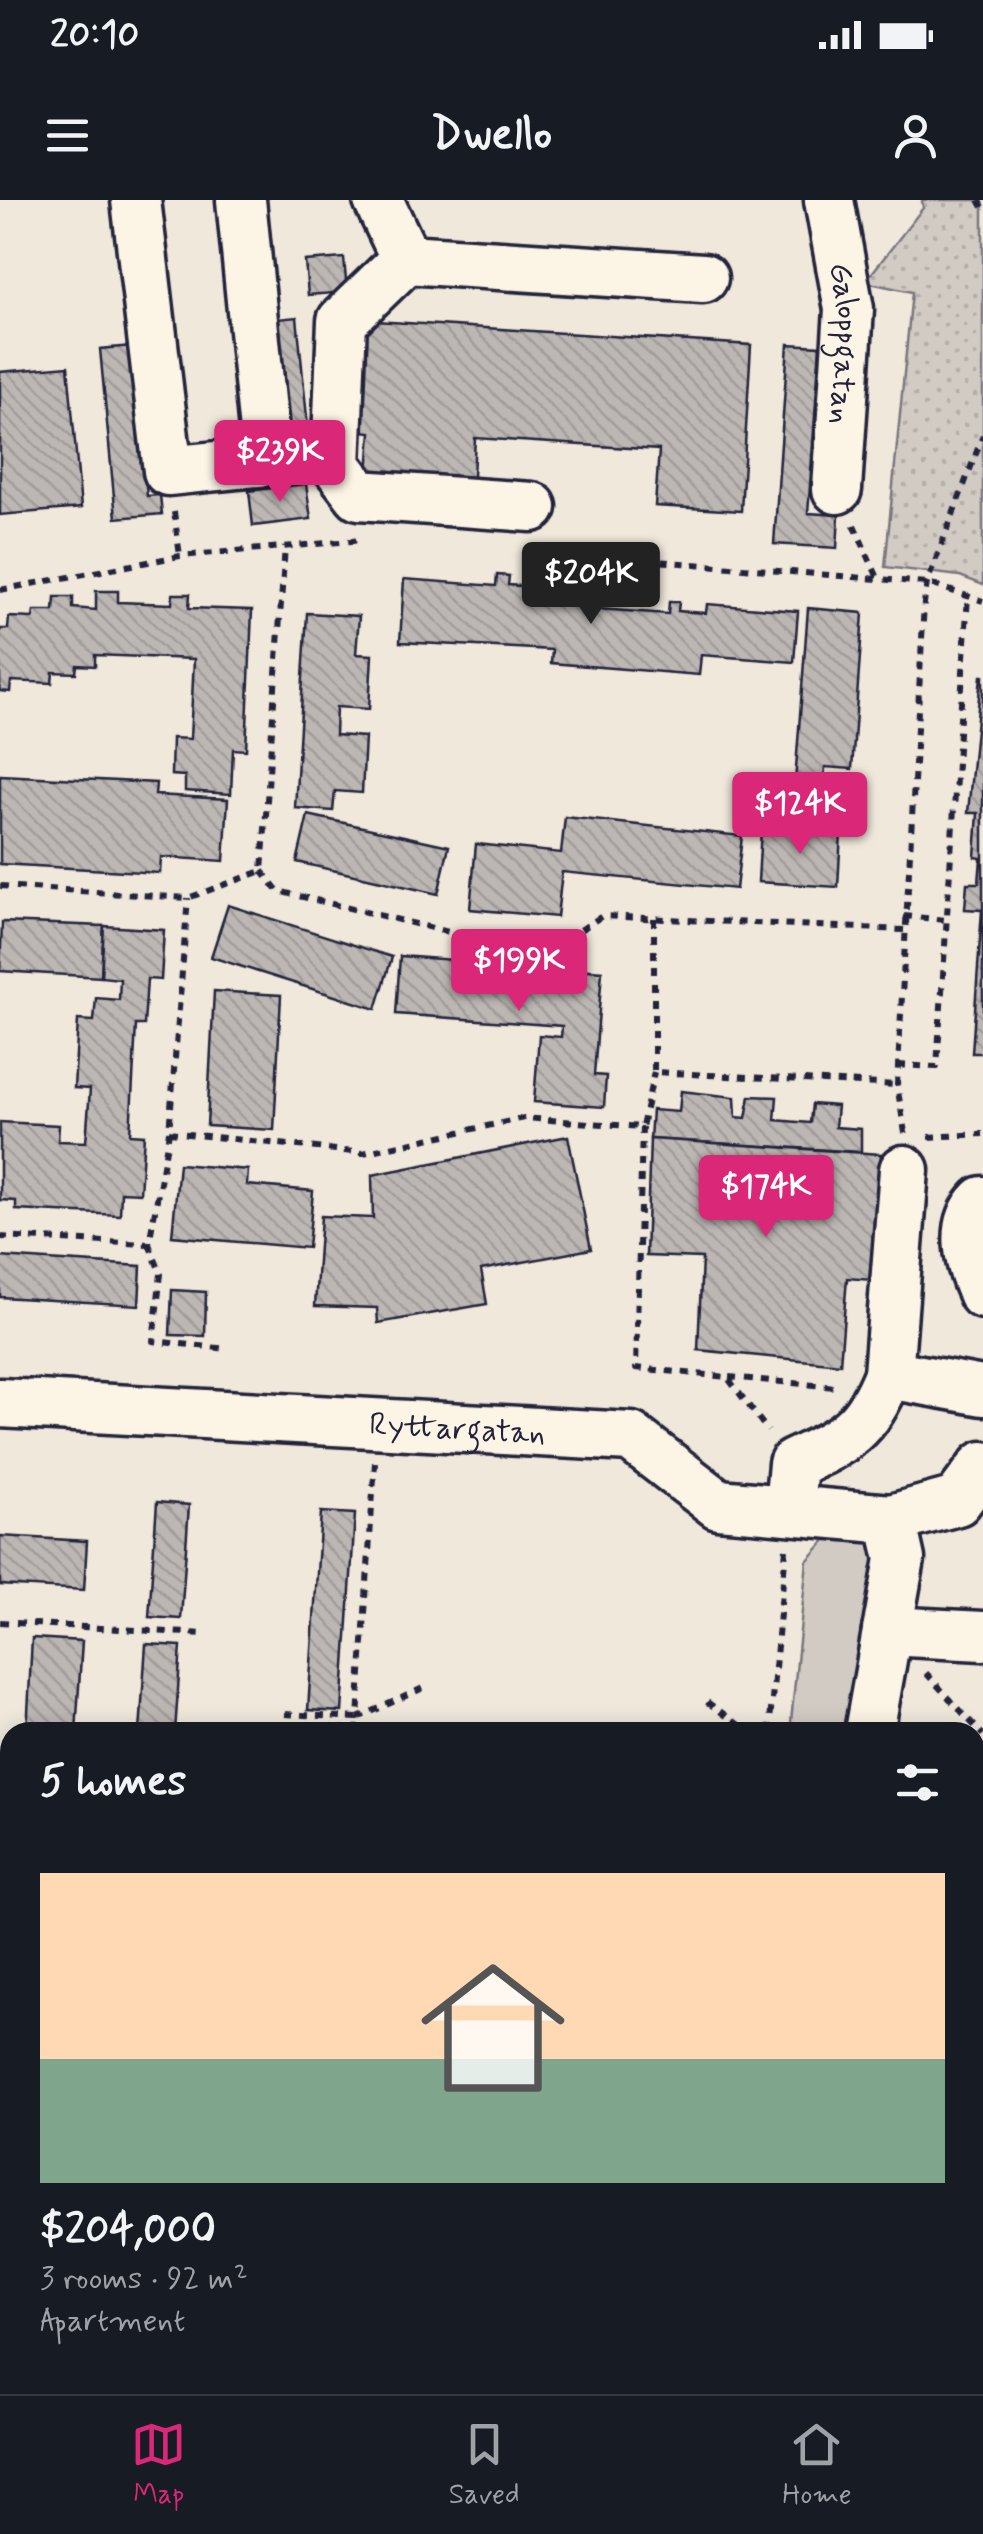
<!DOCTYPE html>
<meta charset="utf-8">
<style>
body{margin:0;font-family:Mynerve,sans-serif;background:#242831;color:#f1f3f6;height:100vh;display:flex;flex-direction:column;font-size:38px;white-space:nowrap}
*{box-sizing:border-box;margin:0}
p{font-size:32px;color:#9ea1a6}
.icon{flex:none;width:55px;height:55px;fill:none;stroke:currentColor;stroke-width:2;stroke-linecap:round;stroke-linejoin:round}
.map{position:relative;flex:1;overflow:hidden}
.side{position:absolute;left:0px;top:1522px;width:985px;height:672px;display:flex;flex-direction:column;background:#171b24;border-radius:30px 30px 0 0;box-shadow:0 5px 25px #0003}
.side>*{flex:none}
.price{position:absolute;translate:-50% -85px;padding:0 22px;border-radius:10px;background:#db2777;color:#fff;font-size:32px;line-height:65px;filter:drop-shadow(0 2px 5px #0008)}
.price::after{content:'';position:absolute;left:50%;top:60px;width:30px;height:22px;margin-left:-15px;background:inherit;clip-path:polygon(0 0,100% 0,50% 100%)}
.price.current{background:#222;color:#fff}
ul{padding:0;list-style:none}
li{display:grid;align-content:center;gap:20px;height:530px;padding:0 40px}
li+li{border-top:2px solid #363941}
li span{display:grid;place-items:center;height:310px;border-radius:0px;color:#555}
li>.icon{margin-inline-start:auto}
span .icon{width:180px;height:180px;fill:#fffc;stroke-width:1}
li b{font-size:42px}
h2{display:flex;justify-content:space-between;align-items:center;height:120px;padding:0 40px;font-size:42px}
.status{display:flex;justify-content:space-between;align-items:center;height:70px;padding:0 50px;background:#171b24;direction:ltr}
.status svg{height:28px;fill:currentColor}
header{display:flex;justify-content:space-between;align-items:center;height:130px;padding:0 40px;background:#171b24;font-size:45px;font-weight:700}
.tabs{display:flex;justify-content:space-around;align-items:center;height:140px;border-top:2px solid #363941;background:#171b24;font-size:28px;color:#9ea1a6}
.tabs a{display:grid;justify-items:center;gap:5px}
.tabs .current{color:#db2777}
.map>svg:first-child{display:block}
.green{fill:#d1cbc3;stroke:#7a767f;stroke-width:2.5}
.park{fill:url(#park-dots);stroke:#7a767f;stroke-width:2.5}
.building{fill:url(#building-back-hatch);stroke:#22223b;stroke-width:2.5}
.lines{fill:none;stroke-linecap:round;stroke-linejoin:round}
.minor-casing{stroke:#22223b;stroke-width:55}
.path{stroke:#22223b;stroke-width:6;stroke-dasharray:8 8;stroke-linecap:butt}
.minor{stroke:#fcf5e5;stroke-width:48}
.labels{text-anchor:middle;stroke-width:8;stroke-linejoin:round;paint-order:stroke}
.street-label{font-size:32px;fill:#22223b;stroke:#fcf5e5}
</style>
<div class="status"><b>20:10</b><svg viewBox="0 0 49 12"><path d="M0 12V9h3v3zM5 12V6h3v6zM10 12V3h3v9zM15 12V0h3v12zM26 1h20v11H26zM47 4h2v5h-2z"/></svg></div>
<header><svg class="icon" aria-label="menu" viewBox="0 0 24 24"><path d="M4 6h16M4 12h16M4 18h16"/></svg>Dwello<svg class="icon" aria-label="person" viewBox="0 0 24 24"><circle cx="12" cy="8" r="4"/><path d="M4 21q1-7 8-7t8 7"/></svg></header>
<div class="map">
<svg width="983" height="2194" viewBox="0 0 983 2194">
<defs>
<pattern id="park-dots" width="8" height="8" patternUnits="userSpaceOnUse" patternTransform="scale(2.5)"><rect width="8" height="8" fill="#d1cbc3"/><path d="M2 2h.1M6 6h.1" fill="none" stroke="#b3aea8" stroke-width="1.8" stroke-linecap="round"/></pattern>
<pattern id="building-back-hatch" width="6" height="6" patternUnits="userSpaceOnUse" patternTransform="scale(2.5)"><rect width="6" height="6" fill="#bcb7b3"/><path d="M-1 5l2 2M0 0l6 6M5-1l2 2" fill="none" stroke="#a19d9b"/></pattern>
</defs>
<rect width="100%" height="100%" fill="#efe8db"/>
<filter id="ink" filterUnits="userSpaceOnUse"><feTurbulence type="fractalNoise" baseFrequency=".01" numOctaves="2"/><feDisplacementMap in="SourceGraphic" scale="20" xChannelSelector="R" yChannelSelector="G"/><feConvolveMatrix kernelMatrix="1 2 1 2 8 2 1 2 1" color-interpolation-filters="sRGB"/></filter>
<g filter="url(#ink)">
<g class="green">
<polygon points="827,1339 869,1340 883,1375 859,1532 790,1532 807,1361"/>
<polygon points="975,1648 983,1649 983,1983 975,1983"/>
</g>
<polygon class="park" points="922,0 983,0 983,385 960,376 885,367 912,92 865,82 923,8"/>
<g class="building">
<polygon points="344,58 347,92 308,95 305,61"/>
<polygon points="297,117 313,278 281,280 266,120"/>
<polygon points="359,120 751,145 741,311 655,306 659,250 475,238 472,295 367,288 371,232 352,230"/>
<polygon points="788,144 820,146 808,313 839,315 837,348 774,344"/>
<polygon points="132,146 147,296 160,295 162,314 116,318 100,149"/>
<polygon points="68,166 81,308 0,315 0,172"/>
<polygon points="306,284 311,319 253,326 249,291"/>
<polygon points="497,375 509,376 508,385 547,388 547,383 566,383 565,396 600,399 599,409 668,414 669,402 679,402 678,411 690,412 706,413 707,404 798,411 794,462 701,455 699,475 551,463 552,450 400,442 404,379 496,386"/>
<polygon points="96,391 118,391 118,402 172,404 173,394 190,394 189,408 252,410 246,550 233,549 231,594 185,591 185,576 171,575 172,538 190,539 194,459 95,455 95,466 77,465 76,473 53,472 52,483 11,481 10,492 0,491 0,429 8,429 9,417 33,418 34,411 54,411 55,397 73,397 73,408 96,410"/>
<polygon points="808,408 863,413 852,569 825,567 824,584 795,582"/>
<polygon points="307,413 359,416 356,454 372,455 369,509 336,507 335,535 365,537 362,593 335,591 333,611 295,608"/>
<polygon points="981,476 983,476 983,853 972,853 982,710 965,709 967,683 979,683 981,658 975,657 978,613 968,613"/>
<polygon points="0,575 156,583 155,595 228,599 224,661 161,657 160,673 0,664"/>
<polygon points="308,615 449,646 438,694 297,662"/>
<polygon points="565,617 742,636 736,689 562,672 557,717 470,709 476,644 561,653"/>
<polygon points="761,628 841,632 838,687 758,682"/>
<polygon points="228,705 392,757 376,809 211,757"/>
<polygon points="2,722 104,726 101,777 0,771"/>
<polygon points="104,726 164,730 161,780 147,779 144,825 136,825 130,934 144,935 140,993 121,992 120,1015 16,1010 16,1001 0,1000 0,922 59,925 58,941 86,942 90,889 74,888 78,820 94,821 96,798 119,800 120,779 101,777"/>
<polygon points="400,756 602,771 594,875 606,876 604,907 534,902 539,835 561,837 562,826 396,814"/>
<polygon points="214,791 281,795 274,930 207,926"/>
<polygon points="681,891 735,897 736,917 746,918 750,896 777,897 775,920 810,923 812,904 837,906 835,927 861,929 861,952 650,939 652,910 679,912"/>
<polygon points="568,936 591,1049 481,1070 487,1104 378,1123 377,1108 315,1106 321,1016 373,1018 372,975"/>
<polygon points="650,939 881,954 872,1080 847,1078 840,1164 698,1150 702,1058 646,1056"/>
<polygon points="179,964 248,970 247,985 313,991 308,1048 172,1036"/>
<polygon points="0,1057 141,1066 139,1105 0,1097"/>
<polygon points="172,1090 206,1092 205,1136 170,1135"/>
<polygon points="157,1302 189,1305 181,1419 149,1417"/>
<polygon points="321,1312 355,1314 342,1512 308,1510"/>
<polygon points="0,1336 87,1341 84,1390 0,1385"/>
<polygon points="32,1438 82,1441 76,1532 27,1532"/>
<polygon points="146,1444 181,1446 175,1532 140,1532"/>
<polygon points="307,1524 344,1527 344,1532 306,1532"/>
<polygon points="2,1685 10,1685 10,1782 0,1781"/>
<polygon points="0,1846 10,1847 10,2096 0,2095"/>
<polygon points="983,2056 983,2104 979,2104 975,2058"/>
<polygon points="0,2122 9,2123 0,2183"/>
<polygon points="84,2185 135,2185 134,2194 83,2194"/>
<polygon points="219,2185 263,2185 263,2194 218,2194"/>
<polygon points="357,2185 403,2185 404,2192 358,2194"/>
<polygon points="626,2185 675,2185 676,2194 627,2194"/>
</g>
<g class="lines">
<defs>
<g id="minor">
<polyline points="136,0 168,271 267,261 241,0"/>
<polyline points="378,0 406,59 703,78"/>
<path id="s1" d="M829,0L849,109L837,289"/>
<polyline points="406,59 342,121 336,265 359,295 532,307"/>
<path d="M983,1001C958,1026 970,1066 983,1094"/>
<polyline points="888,1174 983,1191"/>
<path id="s2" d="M0,1203L631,1237L718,1304L891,1319L900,1359L869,1532"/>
<path d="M789,1308L793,1264C845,1240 866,1230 888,1174L904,970"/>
<polyline points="891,1319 957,1301 983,1266"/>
<polyline points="887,1431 983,1436"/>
<polyline points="975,1637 983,1638"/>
<polyline points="975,2143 983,2143"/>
</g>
</defs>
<use href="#minor" class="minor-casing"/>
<g class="path">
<polyline points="979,0 983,7"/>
<polyline points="174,312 180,356"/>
<polyline points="854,325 878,378"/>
<polyline points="534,351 927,383 983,401"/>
<polyline points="0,390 180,356 362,340"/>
<polyline points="262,671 278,691 457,734 568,738 602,716 904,730"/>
<polyline points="0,686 188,698 262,671 285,346"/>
<polyline points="904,716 946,720"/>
<polyline points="654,718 654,872 897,885"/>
<polyline points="898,865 937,867 968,396"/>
<polyline points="642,927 636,1168 727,1177 768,1231"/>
<polyline points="169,932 363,953 524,918 642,927 654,872"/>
<polyline points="905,933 897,885 924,403 927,383 983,235"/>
<polyline points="929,937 983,934"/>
<polyline points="0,1037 149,1044 169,932 188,698"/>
<polyline points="149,1044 161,1074 153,1141 228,1149"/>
<polyline points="729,1177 836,1187"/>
<polyline points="375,1262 358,1518 423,1488"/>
<polyline points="0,1422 203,1434"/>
<polyline points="926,1473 983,1535"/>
<polyline points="707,1502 749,1532"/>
<polyline points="285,1514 358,1518 357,1532"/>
<polyline points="769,1532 786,1349"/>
<polyline points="0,1812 10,1812"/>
<polyline points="975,2003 983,2003"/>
<polyline points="0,2104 10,2105"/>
<polyline points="454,2185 455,2194"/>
<polyline points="745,2185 747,2194"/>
<polyline points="949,2185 952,2194"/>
<polyline points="48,2194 49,2185"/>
<polyline points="175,2194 175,2185"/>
<polyline points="307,2194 307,2185"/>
<polyline points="547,2194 587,2189"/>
<polyline points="890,2194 898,2185"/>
</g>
<use href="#minor" class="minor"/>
</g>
</g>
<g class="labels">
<g class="street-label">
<text dy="11" stroke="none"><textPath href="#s1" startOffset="145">Galoppgatan</textPath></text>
<text dy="11" stroke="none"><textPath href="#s2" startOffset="458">Ryttargatan</textPath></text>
</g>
</g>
</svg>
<b class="price" style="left:280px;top:305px">$239K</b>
<b class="price current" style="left:591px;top:427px">$204K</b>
<b class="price" style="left:800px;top:657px">$124K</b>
<b class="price" style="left:519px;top:814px">$199K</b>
<b class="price" style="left:766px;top:1040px">$174K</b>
<section class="side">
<h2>5 homes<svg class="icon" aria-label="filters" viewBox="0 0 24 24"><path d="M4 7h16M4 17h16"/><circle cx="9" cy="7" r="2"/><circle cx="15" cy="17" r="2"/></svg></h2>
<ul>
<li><span style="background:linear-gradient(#ffd9b3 60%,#7fa58c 0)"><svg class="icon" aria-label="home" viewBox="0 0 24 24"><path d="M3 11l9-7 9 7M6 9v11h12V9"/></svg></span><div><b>$204,000</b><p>3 rooms · 92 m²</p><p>Apartment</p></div></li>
</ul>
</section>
</div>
<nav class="tabs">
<a class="current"><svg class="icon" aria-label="map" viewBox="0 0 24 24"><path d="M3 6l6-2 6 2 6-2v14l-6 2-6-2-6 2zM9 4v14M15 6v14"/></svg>Map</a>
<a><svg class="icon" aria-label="saved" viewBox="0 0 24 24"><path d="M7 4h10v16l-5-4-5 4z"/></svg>Saved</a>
<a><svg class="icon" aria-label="home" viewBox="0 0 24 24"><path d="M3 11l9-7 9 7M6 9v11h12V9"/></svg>Home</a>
</nav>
